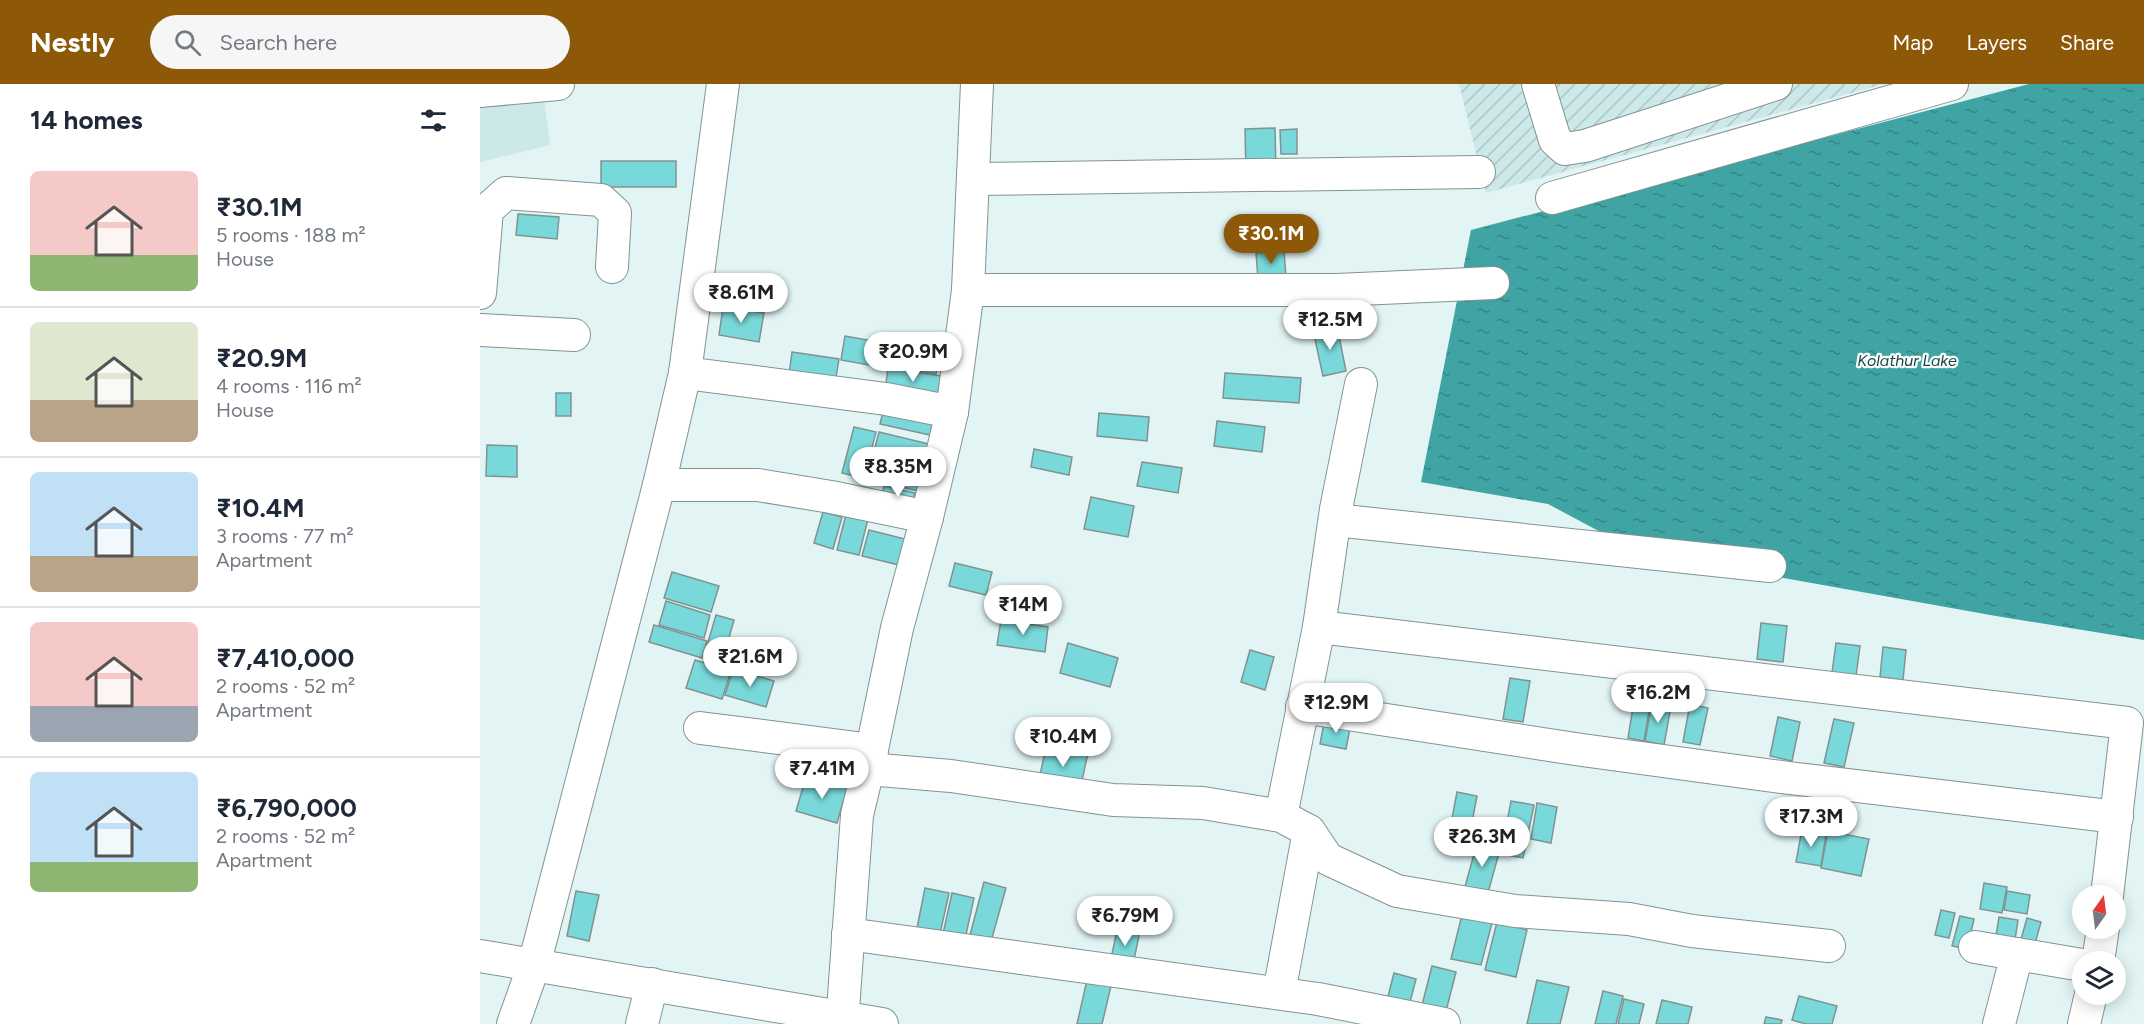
<!DOCTYPE html>
<meta charset="utf-8">
<style>
body{margin:0;font-family:Figtree,sans-serif;background:#f6f6f7;color:#1f2937;height:100vh;display:flex;flex-direction:column;font-size:22px;white-space:nowrap}
*{box-sizing:border-box;margin:0}
p{font-size:20px;color:#747a83}
.icon{flex:none;width:33px;height:33px;fill:none;stroke:currentColor;stroke-width:2;stroke-linecap:round;stroke-linejoin:round}
.map{position:relative;flex:1;overflow:hidden}
.drawer{display:flex;flex-direction:column;background:#fff;width:480px}
.drawer>*{flex:none}
.needle{width:39px;rotate:14deg}
.controls{position:absolute;left:1592px;top:801px;display:grid;gap:12px}
.controls a{display:grid;place-items:center;width:54px;height:54px;border-radius:50%;background:#fff;box-shadow:0 3px 15px #0003;font-size:30px}
.price{position:absolute;translate:-50% -51px;padding:0 14px;border-radius:21px;background:#fff;color:#222;font-size:20px;line-height:39px;filter:drop-shadow(0 2px 3px #0008)}
.price::after{content:'';position:absolute;left:50%;top:36px;width:18px;height:14px;margin-left:-9px;background:inherit;clip-path:polygon(0 0,100% 0,50% 100%)}
.price.selected{background:#8d5908;color:#fff}
ul{padding:0;list-style:none}
li{display:flex;align-items:center;gap:18px;height:150px;padding:0 30px}
li+li{border-top:2px solid #e0e1e3}
li span{display:grid;place-items:center;flex:none;width:168px;height:120px;border-radius:9px;color:#555}
li>.icon{margin-inline-start:auto}
span .icon{width:72px;height:72px;fill:#fffc;stroke-width:1}
li b{font-size:26px}
h2{display:flex;justify-content:space-between;align-items:center;height:72px;padding:0 30px;font-size:26px}
header{display:flex;align-items:center;gap:36px;box-sizing:border-box;height:84px;padding:0 30px;background:#8d5908;color:#fff}
header strong{font-size:28px}
nav{display:flex;gap:33px;margin-inline-start:auto;font-size:21px}
.search{width:420px;height:54px;background:#f6f6f7;display:flex;align-items:center;gap:15px;box-sizing:border-box;padding:0 21px;border-radius:33px;color:#747a83;font-size:22px}
main{display:flex;flex:1;min-height:0}
.map>svg:first-child{display:block}
.built{fill:#cce8e8}
.industrial{fill:url(#industrial-furrows)}
.water{fill:url(#water-ripples)}
.building{fill:#79d9da;stroke:#819292;stroke-width:1.5}
.lines{fill:none;stroke-linecap:round;stroke-linejoin:round}
.minor-casing{stroke:#829393;stroke-width:34}
.minor{stroke:#fff;stroke-width:32}
.labels{text-anchor:middle;stroke-width:4.5;stroke-linejoin:round;paint-order:stroke}
.water-label{font-size:16px;font-style:italic;fill:#174444;stroke:#fbfefe}
</style>
<header>
<strong>Nestly</strong>
<div class="search"><svg class="icon" aria-label="search" viewBox="0 0 24 24"><circle cx="10" cy="10" r="6"/><path d="M15 15l6 6"/></svg>Search here</div>
<nav><a>Map</a><a>Layers</a><a>Share</a></nav>
</header>
<main>
<section class="drawer">
<h2>14 homes<svg class="icon" aria-label="filters" viewBox="0 0 24 24"><path d="M4 7h16M4 17h16"/><circle cx="9" cy="7" r="2"/><circle cx="15" cy="17" r="2"/></svg></h2>
<ul>
<li><span style="background:linear-gradient(#f6c9c9 70%,#8fb573 0)"><svg class="icon" aria-label="home" viewBox="0 0 24 24"><path d="M3 11l9-7 9 7M6 9v11h12V9"/></svg></span><div><b>₹30.1M</b><p>5 rooms · 188 m²</p><p>House</p></div></li>
<li><span style="background:linear-gradient(#dfe7d0 65%,#b9a48a 0)"><svg class="icon" aria-label="home" viewBox="0 0 24 24"><path d="M3 11l9-7 9 7M6 9v11h12V9"/></svg></span><div><b>₹20.9M</b><p>4 rooms · 116 m²</p><p>House</p></div></li>
<li><span style="background:linear-gradient(#bfe0f5 70%,#b9a48a 0)"><svg class="icon" aria-label="home" viewBox="0 0 24 24"><path d="M3 11l9-7 9 7M6 9v11h12V9"/></svg></span><div><b>₹10.4M</b><p>3 rooms · 77 m²</p><p>Apartment</p></div></li>
<li><span style="background:linear-gradient(#f6c9c9 70%,#9aa5b1 0)"><svg class="icon" aria-label="home" viewBox="0 0 24 24"><path d="M3 11l9-7 9 7M6 9v11h12V9"/></svg></span><div><b>₹7,410,000</b><p>2 rooms · 52 m²</p><p>Apartment</p></div></li>
<li><span style="background:linear-gradient(#bfe0f5 75%,#8fb573 0)"><svg class="icon" aria-label="home" viewBox="0 0 24 24"><path d="M3 11l9-7 9 7M6 9v11h12V9"/></svg></span><div><b>₹6,790,000</b><p>2 rooms · 52 m²</p><p>Apartment</p></div></li>
</ul>
</section>
<div class="map">
<svg width="1664" height="940" viewBox="0 0 1664 940">
<defs>
<pattern id="industrial-furrows" width="10" height="10" patternUnits="userSpaceOnUse" patternTransform="scale(1.5)"><rect width="10" height="10" fill="#cce8e8"/><path d="M-1 1l2-2M0 10L10 0M9 11l2-2" fill="none" stroke="#aec6c6"/></pattern>
<pattern id="water-ripples" width="26" height="14" patternUnits="userSpaceOnUse" patternTransform="scale(1.5)"><rect width="26" height="14" fill="#40a4a4"/><path d="M2 4q2-2 4 0t4 0M15 11q2-2 4 0t4 0" fill="none" stroke="#348585"/></pattern>
</defs>
<rect width="100%" height="100%" fill="#e2f4f4"/>
<polygon class="built" points="0,0 62,0 70,61 0,78"/>
<polygon class="industrial" points="979,0 1404,0 1006,109"/>
<polygon class="water" points="1549,0 1664,0 1664,556 1516,532 1158,468 1068,420 941,398 991,146"/>
<g class="building">
<polygon points="795,44 796,88 766,89 765,45"/>
<polygon points="817,45 817,70 801,70 800,46"/>
<rect x="121" y="77" width="75" height="26"/>
<polygon points="38,130 79,133 77,155 36,151"/>
<polygon points="804,167 806,193 778,195 776,169"/>
<polygon points="243,223 284,229 279,258 239,251"/>
<polygon points="857,242 866,287 843,292 833,246"/>
<polygon points="365,252 410,260 405,284 361,276"/>
<polygon points="414,260 460,267 456,290 410,282"/>
<polygon points="312,268 359,275 354,306 308,298"/>
<polygon points="408,284 461,292 457,315 405,307"/>
<polygon points="745,289 821,294 819,319 743,314"/>
<rect x="76" y="309" width="15" height="23"/>
<polygon points="405,320 454,330 450,351 400,340"/>
<polygon points="619,329 669,333 667,357 617,352"/>
<polygon points="737,337 785,343 782,368 734,362"/>
<polygon points="374,343 396,348 384,394 362,389"/>
<polygon points="399,348 449,360 443,383 393,371"/>
<polygon points="7,361 37,362 37,393 6,392"/>
<polygon points="554,365 592,373 589,391 551,383"/>
<polygon points="393,373 444,386 438,407 387,395"/>
<polygon points="662,378 702,384 698,409 657,402"/>
<polygon points="404,402 435,409 431,426 400,418"/>
<polygon points="611,413 654,422 648,453 604,445"/>
<polygon points="368,422 390,427 379,471 357,466"/>
<polygon points="343,428 362,433 353,465 334,459"/>
<polygon points="389,446 425,455 419,481 382,472"/>
<polygon points="475,479 512,488 506,511 469,502"/>
<polygon points="192,488 239,502 231,528 184,514"/>
<polygon points="186,517 230,531 224,554 179,541"/>
<polygon points="236,531 254,536 242,578 224,572"/>
<polygon points="521,536 568,543 565,568 517,561"/>
<polygon points="1281,539 1307,542 1303,578 1277,575"/>
<polygon points="174,541 227,557 222,574 169,558"/>
<polygon points="588,559 638,574 630,603 580,589"/>
<polygon points="1356,559 1380,562 1375,599 1351,596"/>
<polygon points="1403,563 1426,566 1423,596 1400,593"/>
<polygon points="770,566 794,573 785,606 761,598"/>
<polygon points="215,576 251,587 242,615 206,604"/>
<polygon points="253,585 294,597 286,623 245,611"/>
<polygon points="1030,594 1050,597 1043,638 1023,635"/>
<polygon points="1154,617 1170,621 1164,657 1148,654"/>
<polygon points="1172,618 1191,622 1184,661 1165,657"/>
<polygon points="1210,620 1228,624 1220,661 1203,658"/>
<polygon points="1298,633 1320,638 1312,677 1290,672"/>
<polygon points="845,634 871,639 866,665 840,660"/>
<polygon points="1354,635 1374,639 1364,683 1344,679"/>
<polygon points="567,659 608,669 599,710 558,700"/>
<polygon points="326,693 367,704 357,739 316,727"/>
<polygon points="977,708 997,712 990,749 970,745"/>
<polygon points="1031,717 1054,721 1043,774 1021,770"/>
<polygon points="1057,719 1077,723 1071,759 1051,755"/>
<polygon points="1322,745 1346,750 1341,782 1316,778"/>
<polygon points="1348,747 1389,755 1381,792 1341,784"/>
<polygon points="999,752 1022,758 1006,816 983,810"/>
<polygon points="504,798 526,804 510,861 489,855"/>
<polygon points="1504,799 1527,803 1522,829 1500,825"/>
<polygon points="445,804 469,809 460,850 437,844"/>
<polygon points="96,807 119,811 109,857 87,852"/>
<polygon points="1527,807 1550,811 1547,830 1524,826"/>
<polygon points="472,809 494,814 485,855 463,850"/>
<polygon points="1461,826 1475,829 1469,854 1455,851"/>
<polygon points="982,831 1012,839 1001,881 971,875"/>
<polygon points="1480,832 1494,835 1487,865 1472,862"/>
<polygon points="1519,833 1538,836 1534,862 1515,858"/>
<polygon points="1547,834 1561,838 1554,863 1540,859"/>
<polygon points="1017,838 1047,846 1036,893 1005,886"/>
<polygon points="638,842 660,847 652,885 630,879"/>
<polygon points="952,882 976,888 964,935 940,929"/>
<polygon points="914,889 936,895 927,930 905,924"/>
<polygon points="607,896 631,902 622,940 597,940"/>
<polygon points="1057,896 1089,903 1080,940 1047,940"/>
<polygon points="1123,907 1143,912 1136,940 1115,940"/>
<polygon points="1319,912 1357,922 1352,940 1326,940 1312,936"/>
<polygon points="1144,915 1164,920 1159,940 1138,940"/>
<polygon points="1182,916 1212,923 1208,940 1176,940"/>
<polygon points="1286,933 1302,936 1301,940 1284,940"/>
</g>
<g class="lines">
<defs>
<g id="minor">
<polyline points="1058,0 1075,56 1085,65 1105,62 1296,0"/>
<polyline points="0,7 78,0"/>
<polyline points="494,95 999,88"/>
<polyline points="1072,114 1472,0"/>
<polyline points="488,206 857,206 1013,199"/>
<polyline points="0,209 7,126 26,109 121,116 135,129 132,183"/>
<polyline points="0,246 94,251"/>
<polyline points="205,289 406,315 472,328"/>
<polyline points="179,401 278,401 351,413 447,433"/>
<polyline points="855,436 1290,482"/>
<polyline points="839,543 1647,639 1627,812"/>
<polyline points="822,623 1102,666 1309,694 1637,733"/>
<polyline points="220,644 392,666"/>
<polyline points="388,685 417,544 447,433 472,328 488,206 497,0"/>
<polyline points="801,732 839,543 856,425 881,300"/>
<polyline points="368,850 838,915 964,940"/>
<polyline points="1495,863 1602,881"/>
<polyline points="0,872 402,940"/>
<polyline points="1618,878 1623,844"/>
<polyline points="799,909 829,747"/>
<polyline points="33,940 54,881 179,401 205,289 243,0"/>
<polyline points="162,940 172,900"/>
<polyline points="362,940 377,731 388,685 471,692 633,716 723,719 801,732 829,747 848,775 917,807 1035,827 1149,835 1212,847 1349,862"/>
<polyline points="1519,940 1537,870"/>
<polyline points="1604,940 1611,910"/>
</g>
</defs>
<use href="#minor" class="minor-casing"/>
<use href="#minor" class="minor"/>
</g>
<g class="labels">
<g class="water-label">
<text x="1427" y="282">Kolathur Lake</text>
</g>
</g>
</svg>
<div class="controls">
<a><svg class="needle" viewBox="-14 -14 28 28"><path d="M0-13l5 13h-10z" fill="#e53935"/><path d="M0 13l5-13h-10z" fill="#747a83"/></svg></a>
<a><svg class="icon" aria-label="layers" viewBox="0 0 24 24"><path d="M12 4l9 5-9 5-9-5zM3 14l9 5 9-5"/></svg></a>
</div>
<b class="price selected" style="left:791px;top:181px">₹30.1M</b>
<b class="price" style="left:261px;top:240px">₹8.61M</b>
<b class="price" style="left:850px;top:267px">₹12.5M</b>
<b class="price" style="left:433px;top:299px">₹20.9M</b>
<b class="price" style="left:418px;top:414px">₹8.35M</b>
<b class="price" style="left:543px;top:552px">₹14M</b>
<b class="price" style="left:270px;top:604px">₹21.6M</b>
<b class="price" style="left:1178px;top:640px">₹16.2M</b>
<b class="price" style="left:856px;top:650px">₹12.9M</b>
<b class="price" style="left:583px;top:684px">₹10.4M</b>
<b class="price" style="left:342px;top:716px">₹7.41M</b>
<b class="price" style="left:1331px;top:764px">₹17.3M</b>
<b class="price" style="left:1002px;top:784px">₹26.3M</b>
<b class="price" style="left:645px;top:863px">₹6.79M</b>
</div>
</main>
